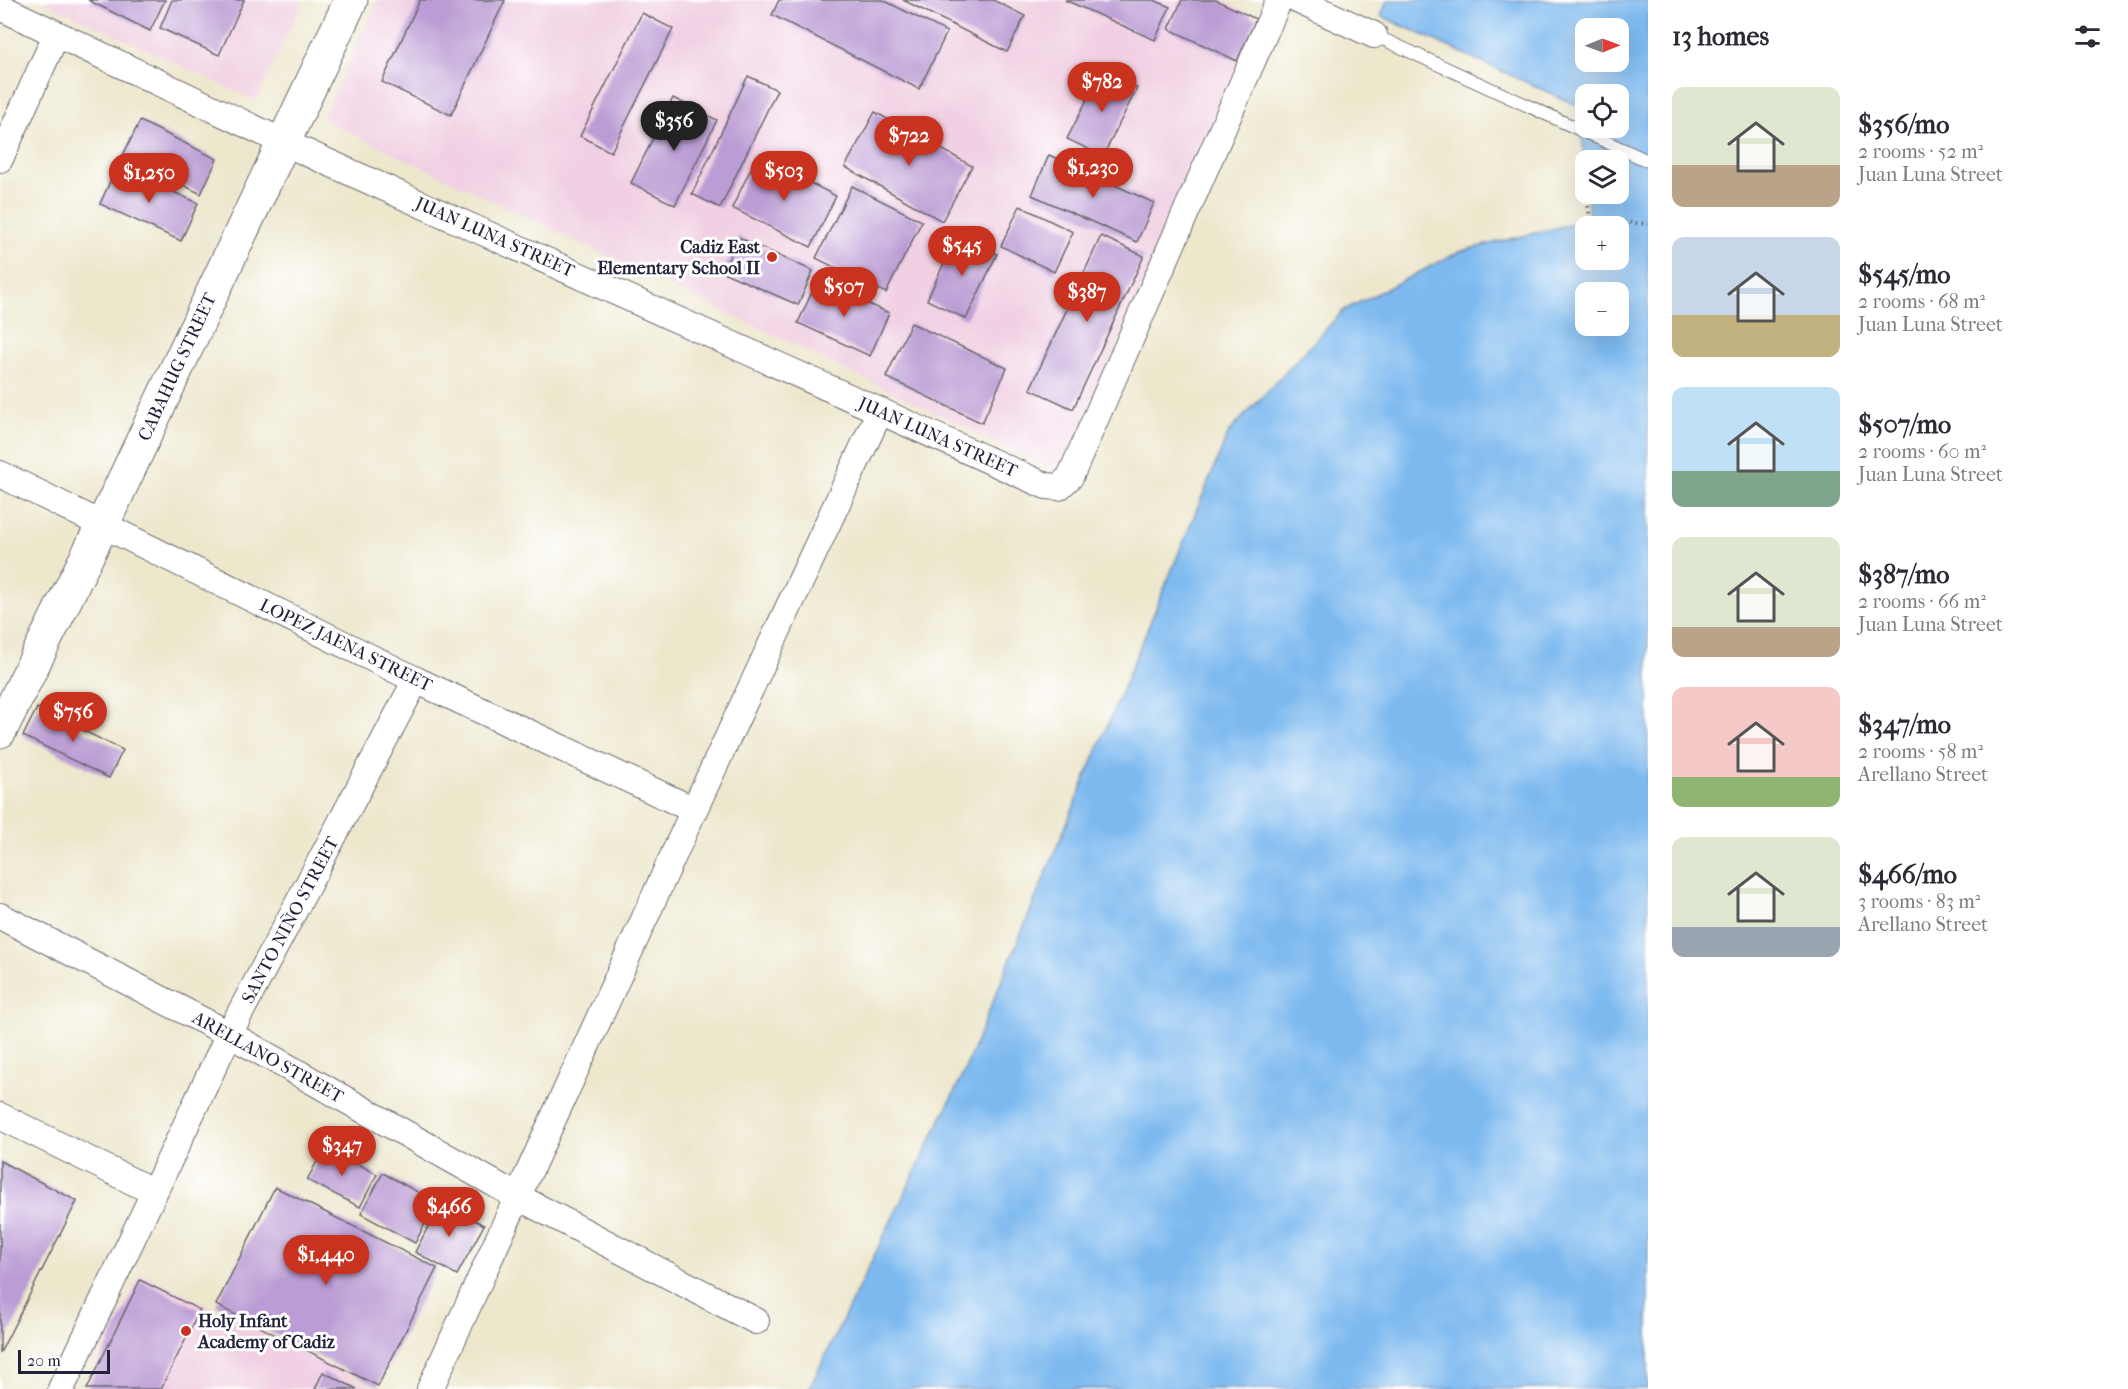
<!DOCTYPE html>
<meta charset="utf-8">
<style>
body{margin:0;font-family:"IM FELL French Canon",serif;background:#f2f2f3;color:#2b2b33;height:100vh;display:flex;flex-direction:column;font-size:22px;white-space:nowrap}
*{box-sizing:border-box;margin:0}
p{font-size:20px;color:#7c7c81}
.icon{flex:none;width:33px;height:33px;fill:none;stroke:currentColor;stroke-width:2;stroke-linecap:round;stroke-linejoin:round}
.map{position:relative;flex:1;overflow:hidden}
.side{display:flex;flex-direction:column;background:#fff;width:480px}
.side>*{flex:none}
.needle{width:39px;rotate:89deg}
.controls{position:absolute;left:1575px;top:18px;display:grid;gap:12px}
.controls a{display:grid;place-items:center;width:54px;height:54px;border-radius:12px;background:#fff;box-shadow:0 6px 24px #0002;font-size:30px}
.scale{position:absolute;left:18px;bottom:15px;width:92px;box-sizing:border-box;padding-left:6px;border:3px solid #22223b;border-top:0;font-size:16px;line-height:21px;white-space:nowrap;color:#22223b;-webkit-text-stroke:4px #fff;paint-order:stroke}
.price{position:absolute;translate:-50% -51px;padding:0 14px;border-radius:21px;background:#c8321e;color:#fff;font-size:20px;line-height:39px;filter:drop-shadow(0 2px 3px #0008)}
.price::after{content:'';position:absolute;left:50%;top:36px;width:18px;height:14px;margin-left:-9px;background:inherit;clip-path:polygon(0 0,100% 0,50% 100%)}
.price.selected{background:#222;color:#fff}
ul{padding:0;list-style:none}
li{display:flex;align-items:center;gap:18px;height:150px;padding:0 24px}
li span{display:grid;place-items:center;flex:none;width:168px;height:120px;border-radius:12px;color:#555}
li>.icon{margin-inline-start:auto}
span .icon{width:72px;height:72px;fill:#fffc;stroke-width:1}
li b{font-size:26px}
h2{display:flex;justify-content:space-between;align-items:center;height:72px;padding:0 24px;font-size:26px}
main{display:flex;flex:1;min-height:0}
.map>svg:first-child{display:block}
.built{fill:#f1d0e3}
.water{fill:#7db9ef;stroke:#506e95;stroke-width:1.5;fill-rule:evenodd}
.building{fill:#bb9cd4}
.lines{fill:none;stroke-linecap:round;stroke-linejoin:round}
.lane-casing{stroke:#69676e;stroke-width:14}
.street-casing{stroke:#69676e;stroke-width:28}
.secondary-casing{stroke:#69676e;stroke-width:35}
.path{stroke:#69676e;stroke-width:4;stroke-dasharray:1.5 4.5;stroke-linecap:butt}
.lane{stroke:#fff;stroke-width:12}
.street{stroke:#fff;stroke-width:26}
.secondary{stroke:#fff;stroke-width:33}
.poi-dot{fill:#c8321e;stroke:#fff;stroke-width:2}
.labels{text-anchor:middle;stroke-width:6;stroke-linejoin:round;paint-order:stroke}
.street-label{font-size:18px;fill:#22223b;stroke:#fff}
.poi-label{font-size:18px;font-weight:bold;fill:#22223b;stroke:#fff;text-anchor:end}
</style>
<main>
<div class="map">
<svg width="1648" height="1389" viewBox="0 0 1648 1389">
<rect width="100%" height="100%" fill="#fff"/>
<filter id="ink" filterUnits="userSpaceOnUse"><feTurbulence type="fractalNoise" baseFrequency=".0167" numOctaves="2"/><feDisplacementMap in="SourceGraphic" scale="12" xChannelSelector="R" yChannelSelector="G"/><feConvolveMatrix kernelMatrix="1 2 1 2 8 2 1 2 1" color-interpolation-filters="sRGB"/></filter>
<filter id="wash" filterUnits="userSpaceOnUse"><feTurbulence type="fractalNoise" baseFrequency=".008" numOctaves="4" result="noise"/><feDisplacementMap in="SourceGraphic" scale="24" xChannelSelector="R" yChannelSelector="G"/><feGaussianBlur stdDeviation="1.35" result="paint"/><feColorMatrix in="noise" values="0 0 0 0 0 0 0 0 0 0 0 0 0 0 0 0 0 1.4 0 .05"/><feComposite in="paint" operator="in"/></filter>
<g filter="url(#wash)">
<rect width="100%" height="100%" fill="#ede7cc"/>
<g class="built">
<polygon points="41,0 303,0 256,101"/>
<polygon points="378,0 1222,0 1264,20 1059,472 322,119"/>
<polygon points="141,1273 377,1389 85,1389"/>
</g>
<path class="water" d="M1387,0H1648V1389H809L962,1076L1229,432L1344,310L1461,251L1589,220L1587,194H1618V160H1586L1585,171L1582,130L1585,122L1586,128H1618V94H1586L1585,109L1381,16ZM1586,28H1618V62H1586ZM1586,226H1618V260H1586ZM1586,292H1618V326H1586Z"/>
<g id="blocks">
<g class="building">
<polygon points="88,0 165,0 150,31"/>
<polygon points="172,0 244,0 219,55 160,28"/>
<polygon points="420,0 505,0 451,115 382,82"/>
<polygon points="779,0 883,0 947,32 919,89 772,15"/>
<polygon points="903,0 993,0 1025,16 1007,52"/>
<polygon points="1065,0 1154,0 1170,7 1155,40"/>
<polygon points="1182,0 1216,0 1256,19 1237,61 1169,29"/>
<polygon points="642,13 673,29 611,152 580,136"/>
<polygon points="1102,70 1137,88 1103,156 1067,139"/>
<polygon points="748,76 777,90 720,208 692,194"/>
<polygon points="673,98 717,120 675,205 631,183"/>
<polygon points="875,112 972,166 942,221 845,167"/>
<polygon points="140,121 217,159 201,194 123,155"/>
<polygon points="1049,155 1154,203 1137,242 1032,195"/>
<polygon points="757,156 836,196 811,247 732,208"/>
<polygon points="117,166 198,203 181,241 100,204"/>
<polygon points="852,186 922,221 886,293 816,258"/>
<polygon points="1020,206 1073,232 1054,272 1001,246"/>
<polygon points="957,235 997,254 966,319 927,300"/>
<polygon points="1101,236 1144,256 1073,409 1030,389"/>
<polygon points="738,237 813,271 798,305 723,272"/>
<polygon points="817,281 889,313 870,356 798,323"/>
<polygon points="911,323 1007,368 982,423 886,377"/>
<polygon points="37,708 123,750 109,778 23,736"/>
<polygon points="325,1147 377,1174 360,1207 307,1180"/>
<polygon points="0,1161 77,1201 0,1353"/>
<polygon points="383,1173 436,1202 415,1243 361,1214"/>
<polygon points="275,1187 437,1268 378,1386 216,1305"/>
<polygon points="441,1202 484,1225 457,1275 415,1252"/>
<polygon points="140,1280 200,1310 161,1389 87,1389"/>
<polygon points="323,1372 357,1389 315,1389"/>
</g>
</g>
</g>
<g filter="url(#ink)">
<use href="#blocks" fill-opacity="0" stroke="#69676e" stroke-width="1.5"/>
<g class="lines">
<defs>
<polyline id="lane" points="1374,35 1648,161"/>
<g id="street">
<polyline points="1297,0 1374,35"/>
<polyline points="0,7 283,142 1046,486 1059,487 1070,477 1279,0"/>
<polyline points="0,159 56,35"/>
<polyline points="0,474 416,680 694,810"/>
<polyline points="0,916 229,1034 518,1197 756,1321"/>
<polyline points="0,1116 154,1192"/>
<polyline points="61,1389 229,1034 416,680"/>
<polyline points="430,1389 694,810 880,411"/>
</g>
<polyline id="secondary" points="0,731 103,524 351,0"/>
</defs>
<use href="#lane" class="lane-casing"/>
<use href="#street" class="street-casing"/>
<use href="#secondary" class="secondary-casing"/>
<g class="path">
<polyline points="1584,154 1586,171"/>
<polyline points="1587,194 1590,220 1648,224"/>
</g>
<use href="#lane" class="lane"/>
<use href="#street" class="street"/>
<use href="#secondary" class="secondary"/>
</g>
</g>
<g class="poi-dot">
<circle cx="772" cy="257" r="6"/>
<circle cx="186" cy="1331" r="6"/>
</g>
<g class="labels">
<g class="street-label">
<text transform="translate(495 237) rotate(24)" y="6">JUAN LUNA STREET</text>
<text transform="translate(177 367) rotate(-65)" y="6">CABAHUG STREET</text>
<text transform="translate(938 437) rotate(24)" y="6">JUAN LUNA STREET</text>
<text transform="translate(346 645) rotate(26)" y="6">LOPEZ JAENA STREET</text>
<text transform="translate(290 920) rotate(-62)" y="6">SANTO NIÑO STREET</text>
<text transform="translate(268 1057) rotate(29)" y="6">ARELLANO STREET</text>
</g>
<g class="poi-label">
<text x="760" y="253">Cadiz East<tspan x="760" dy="21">Elementary School II</tspan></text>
<text x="198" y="1327" text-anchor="start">Holy Infant<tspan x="198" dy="21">Academy of Cadiz</tspan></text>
</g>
</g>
</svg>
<div class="controls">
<a><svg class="needle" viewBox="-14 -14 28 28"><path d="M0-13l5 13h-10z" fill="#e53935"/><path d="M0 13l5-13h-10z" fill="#7c7c81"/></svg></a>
<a><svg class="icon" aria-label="locate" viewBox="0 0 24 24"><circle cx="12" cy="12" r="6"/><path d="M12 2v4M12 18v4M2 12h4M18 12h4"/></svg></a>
<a><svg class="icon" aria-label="layers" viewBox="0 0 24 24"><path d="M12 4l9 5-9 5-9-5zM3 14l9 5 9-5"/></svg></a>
<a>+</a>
<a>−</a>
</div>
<div class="scale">20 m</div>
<b class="price" style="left:1102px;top:113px">$782</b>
<b class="price selected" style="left:674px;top:152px">$356</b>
<b class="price" style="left:909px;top:167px">$722</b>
<b class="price" style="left:1093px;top:199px">$1,230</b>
<b class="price" style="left:784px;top:202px">$503</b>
<b class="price" style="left:149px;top:204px">$1,250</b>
<b class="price" style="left:962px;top:277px">$545</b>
<b class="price" style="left:844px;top:318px">$507</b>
<b class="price" style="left:1087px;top:323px">$387</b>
<b class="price" style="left:73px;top:743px">$756</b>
<b class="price" style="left:342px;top:1177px">$347</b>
<b class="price" style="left:449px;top:1238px">$466</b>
<b class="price" style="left:326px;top:1286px">$1,440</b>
</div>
<section class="side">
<h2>13 homes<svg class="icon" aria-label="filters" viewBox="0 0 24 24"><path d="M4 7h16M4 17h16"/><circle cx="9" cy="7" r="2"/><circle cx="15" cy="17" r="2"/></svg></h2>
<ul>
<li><span style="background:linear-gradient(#dfe7d0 65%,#b9a48a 0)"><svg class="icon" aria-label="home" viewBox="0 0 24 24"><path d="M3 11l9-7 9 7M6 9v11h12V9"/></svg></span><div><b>$356/mo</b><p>2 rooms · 52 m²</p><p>Juan Luna Street</p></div></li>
<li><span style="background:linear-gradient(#c9d6e8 65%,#c2b280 0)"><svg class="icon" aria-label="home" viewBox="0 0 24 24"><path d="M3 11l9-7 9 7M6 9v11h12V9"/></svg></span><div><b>$545/mo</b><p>2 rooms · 68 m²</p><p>Juan Luna Street</p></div></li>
<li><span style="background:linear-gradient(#bfe0f5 70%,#7fa58c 0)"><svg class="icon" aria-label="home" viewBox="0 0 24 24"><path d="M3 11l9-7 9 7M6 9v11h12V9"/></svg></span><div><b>$507/mo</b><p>2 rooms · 60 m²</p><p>Juan Luna Street</p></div></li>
<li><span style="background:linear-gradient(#dfe7d0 75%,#b9a48a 0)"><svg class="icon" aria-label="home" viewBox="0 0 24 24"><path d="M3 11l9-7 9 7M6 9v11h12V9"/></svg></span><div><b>$387/mo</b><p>2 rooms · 66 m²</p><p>Juan Luna Street</p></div></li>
<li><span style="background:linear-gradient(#f6c9c9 75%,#8fb573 0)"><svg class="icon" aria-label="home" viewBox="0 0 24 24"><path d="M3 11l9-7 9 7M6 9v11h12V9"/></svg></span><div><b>$347/mo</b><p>2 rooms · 58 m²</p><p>Arellano Street</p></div></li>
<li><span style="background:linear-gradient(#dfe7d0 75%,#9aa5b1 0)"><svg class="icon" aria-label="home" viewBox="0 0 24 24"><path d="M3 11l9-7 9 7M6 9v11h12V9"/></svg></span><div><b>$466/mo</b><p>3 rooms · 83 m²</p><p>Arellano Street</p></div></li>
</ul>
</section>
</main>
